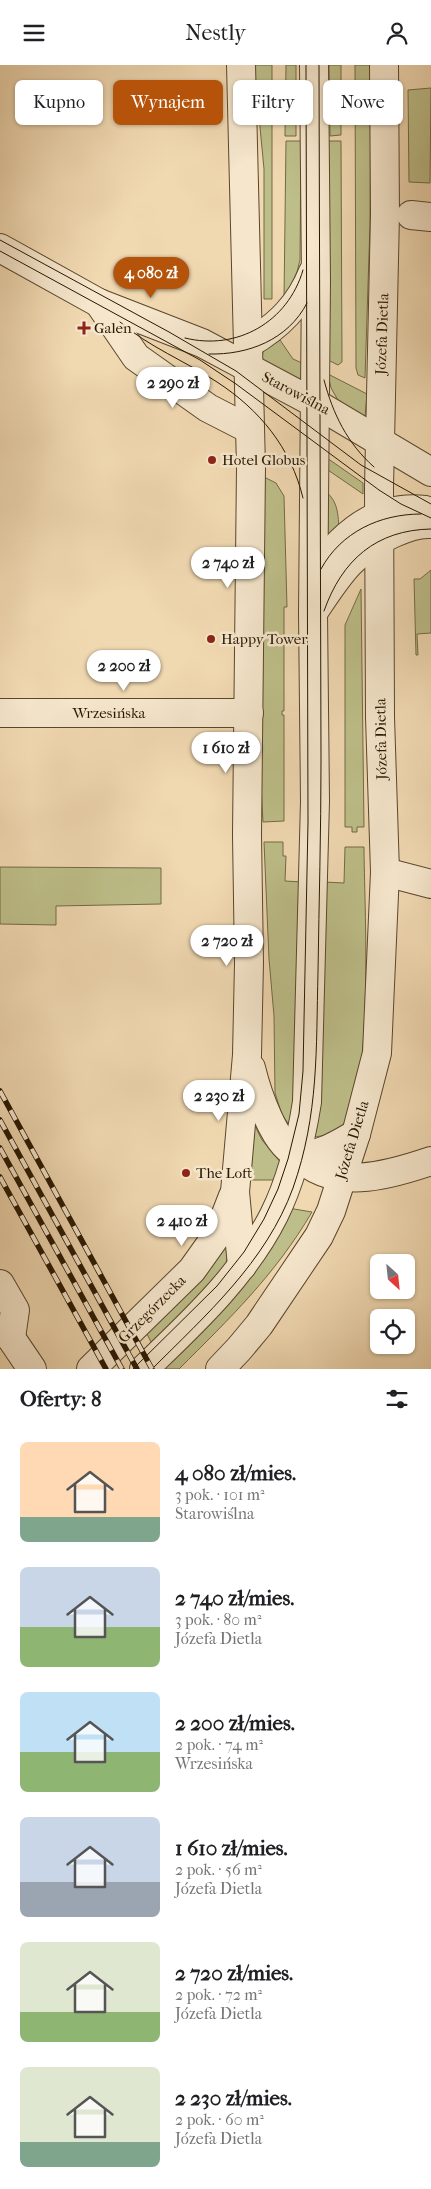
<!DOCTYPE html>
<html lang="pl">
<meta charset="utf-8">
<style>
body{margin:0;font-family:"IM FELL French Canon",serif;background:#f6f6f6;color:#202124;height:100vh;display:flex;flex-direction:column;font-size:19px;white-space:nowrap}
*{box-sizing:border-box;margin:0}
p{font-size:16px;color:#757577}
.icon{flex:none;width:28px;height:28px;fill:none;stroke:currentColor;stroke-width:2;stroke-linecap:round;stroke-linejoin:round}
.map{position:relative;height:1304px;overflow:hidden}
.drawer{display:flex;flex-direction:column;background:#fff;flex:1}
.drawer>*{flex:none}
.banner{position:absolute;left:15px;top:15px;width:401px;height:45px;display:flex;gap:10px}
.needle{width:32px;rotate:153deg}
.tools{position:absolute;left:370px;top:1189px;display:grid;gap:10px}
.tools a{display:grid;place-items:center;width:45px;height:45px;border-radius:8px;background:#fff;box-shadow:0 1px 4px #0004;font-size:25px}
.price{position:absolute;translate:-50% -42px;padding:0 11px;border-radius:18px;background:#fff;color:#222;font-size:16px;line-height:32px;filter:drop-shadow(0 1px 2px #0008)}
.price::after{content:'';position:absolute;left:50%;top:30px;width:15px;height:11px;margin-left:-8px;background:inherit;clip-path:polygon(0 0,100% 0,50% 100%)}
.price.selected{background:#b45309;color:#fff}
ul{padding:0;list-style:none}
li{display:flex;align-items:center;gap:15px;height:125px;padding:0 20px}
li span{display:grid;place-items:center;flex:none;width:140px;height:100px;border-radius:8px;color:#555}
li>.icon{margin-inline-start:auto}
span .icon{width:60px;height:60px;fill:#fffc;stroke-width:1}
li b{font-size:21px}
h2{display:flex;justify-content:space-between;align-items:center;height:60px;padding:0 20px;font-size:21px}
.pill{padding:0 18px;border-radius:8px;background:#fff;box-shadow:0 1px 4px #0004;font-size:18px;line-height:45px}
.pill.selected{background:#b45309;color:#fff}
header{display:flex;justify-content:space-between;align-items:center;height:65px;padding:0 20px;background:#fff;font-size:22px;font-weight:600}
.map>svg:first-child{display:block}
.green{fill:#bdbe89;stroke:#726a44}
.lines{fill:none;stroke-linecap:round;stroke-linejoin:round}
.minor-casing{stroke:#5a462c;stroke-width:30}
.minor{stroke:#f5e6cc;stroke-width:28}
.tram{stroke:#281600;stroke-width:1}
.rail-casing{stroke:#281600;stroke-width:5.5}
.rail{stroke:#f5e6cc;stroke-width:4;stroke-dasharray:11;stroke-linecap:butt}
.poi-dot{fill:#8f2418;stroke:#f5e6cc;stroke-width:2}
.labels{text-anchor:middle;stroke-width:5;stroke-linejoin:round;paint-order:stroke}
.poi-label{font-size:15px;fill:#281600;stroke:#f5e6cc;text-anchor:start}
.street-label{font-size:15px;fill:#281600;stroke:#f5e6cc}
</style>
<header><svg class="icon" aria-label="menu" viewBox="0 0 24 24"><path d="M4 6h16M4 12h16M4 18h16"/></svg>Nestly<svg class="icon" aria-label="person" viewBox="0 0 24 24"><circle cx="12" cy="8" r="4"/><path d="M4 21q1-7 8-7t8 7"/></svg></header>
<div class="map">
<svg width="431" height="1304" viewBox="0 0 431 1304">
<rect width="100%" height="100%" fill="#f0d8b1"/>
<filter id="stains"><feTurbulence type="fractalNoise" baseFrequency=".004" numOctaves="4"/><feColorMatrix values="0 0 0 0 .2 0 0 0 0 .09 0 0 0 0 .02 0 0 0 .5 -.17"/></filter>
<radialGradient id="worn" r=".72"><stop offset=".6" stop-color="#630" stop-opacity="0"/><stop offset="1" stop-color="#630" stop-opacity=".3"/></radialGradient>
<g class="green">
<polygon points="254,0 272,0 272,234 264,234 264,104"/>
<polygon points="286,0 296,0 296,71 285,71"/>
<polygon points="329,0 341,0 341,70 330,71"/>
<polygon points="355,0 371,0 370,159 365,313 358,310 356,303"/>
<polygon points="431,23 430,118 409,117 408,25"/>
<polygon points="286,76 301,76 300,195 297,207 284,234"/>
<polygon points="324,76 341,76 342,297 338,300 326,294"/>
<polygon points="280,275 293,294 302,298 301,314 299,315 262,295 263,286"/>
<polygon points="328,309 367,329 365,352 339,337 331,323"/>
<polygon points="327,393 363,418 363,429 325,403"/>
<polygon points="264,412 276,418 284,431 287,542 284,542 284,646 282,646 282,650 284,650 284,756 263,757 261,720"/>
<path d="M325,426C341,438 338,457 339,474L328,486Z"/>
<polygon points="431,505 431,568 417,569 418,590 416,590 414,514 420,514"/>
<polygon points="361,524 364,762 357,762 357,767 352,767 352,762 345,762 345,560"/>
<polygon points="264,777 283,777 283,791 286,791 285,816 302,817 297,1026 290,1061 282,1050 275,1028 274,951 269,894"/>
<path d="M345,782H364C364,835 375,1025 343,1060C335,1069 324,1071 313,1072L324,817L344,818Z"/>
<polygon points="0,802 161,803 161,839 56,841 56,860 0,859"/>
<polygon points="254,1059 262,1075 282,1099 276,1115 251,1115 252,1060"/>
<path d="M288,1143L312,1147C275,1210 230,1253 179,1304H166L163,1299Z"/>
<polygon points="225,1182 230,1183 224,1205 152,1279 146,1267 211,1203"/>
</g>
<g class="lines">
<defs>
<g id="minor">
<polyline points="241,0 251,402 247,770 249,898 247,990 235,1127 242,1201"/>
<polyline points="411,150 431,152"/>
<polyline points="0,183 99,238 202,278 320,341 431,407"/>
<polyline points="99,238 136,292 208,343 249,364"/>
<path d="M248,279C279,261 300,240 313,207"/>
<path d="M314,510C340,471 376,439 425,445"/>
<path d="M313,548C337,512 353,485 394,468C406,463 418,458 431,459"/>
<polyline points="0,648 249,648"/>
<polyline points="385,807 431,819"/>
<path d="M251,1003C256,1024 275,1084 298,1089C318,1093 340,1078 356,1069"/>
<path d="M296,1089C333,1127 387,1111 431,1096"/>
<polyline points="0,1219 15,1245 11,1273"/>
<polyline points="11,1273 32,1304"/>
<polyline points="91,1304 192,1205 219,1167 233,1131"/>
<path d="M144,1304C192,1258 244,1210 274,1150C291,1116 301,1075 307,1037L315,736L313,548L316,216L314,0"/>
<polyline points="220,1304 239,1284 259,1260 319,1171 331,1146 356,1069 377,988 385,807 380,652 379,422 385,149 384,0"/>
</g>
</defs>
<use href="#minor" class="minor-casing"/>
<use href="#minor" class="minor"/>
<g class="tram">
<polyline points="0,175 169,267 236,306 361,400 431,439"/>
<polyline points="0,186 200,295 236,319 379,425 401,439 431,453"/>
<path d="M120,257C149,282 185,296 217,317C260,345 291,383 303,433"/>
<path d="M185,273C237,286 288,257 303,205"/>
<path d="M209,289C248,290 288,275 307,238"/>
<path d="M324,315C333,349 347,378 374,402"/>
<path d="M321,504C341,467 380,449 421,449"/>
<path d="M324,546C342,495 376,465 431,464"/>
<polyline points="133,1304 217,1221 244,1187 264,1154 278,1124 288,1094 299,1049 303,1006 308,757 306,0"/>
<path d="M152,1304C206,1250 266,1197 293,1123C319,1049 316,984 318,907C319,837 321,766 321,696C320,464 320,232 319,0"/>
</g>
<defs>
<g id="rail">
<polyline points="0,1026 152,1304"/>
<polyline points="0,1055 137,1304"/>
<polyline points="0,1083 122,1304"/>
<polyline points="0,1112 106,1304"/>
</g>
</defs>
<use href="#rail" class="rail-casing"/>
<use href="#rail" class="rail"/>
</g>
<g class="poi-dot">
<path d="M81.5 255.5h5v5h5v5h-5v5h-5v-5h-5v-5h5z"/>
<circle cx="212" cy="395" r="5"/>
<circle cx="211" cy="574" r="5"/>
<circle cx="186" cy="1108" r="5"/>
</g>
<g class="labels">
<g class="poi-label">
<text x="94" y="268">Galen</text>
<text x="222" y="400">Hotel Globus</text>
<text x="221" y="579">Happy Tower</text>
<text x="196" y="1113">The Loft</text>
</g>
<g class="street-label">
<text transform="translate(382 269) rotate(-88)" y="5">Józefa Dietla</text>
<text transform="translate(296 328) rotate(28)" y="5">Starowiślna</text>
<text x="109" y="653">Wrzesińska</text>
<text transform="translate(381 674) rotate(-91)" y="5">Józefa Dietla</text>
<text transform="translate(352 1075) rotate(-73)" y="5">Józefa Dietla</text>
<text transform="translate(152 1244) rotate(-45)" y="5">Grzegórzecka</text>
</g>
</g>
<rect width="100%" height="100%" filter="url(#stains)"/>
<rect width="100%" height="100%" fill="url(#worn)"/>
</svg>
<div class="tools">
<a><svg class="needle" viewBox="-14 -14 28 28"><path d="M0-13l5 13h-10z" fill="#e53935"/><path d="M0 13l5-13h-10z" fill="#757577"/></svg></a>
<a><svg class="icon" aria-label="locate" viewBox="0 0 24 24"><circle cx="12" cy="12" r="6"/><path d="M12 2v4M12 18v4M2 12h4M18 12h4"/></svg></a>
</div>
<b class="price selected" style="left:151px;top:234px">4 080 zł</b>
<b class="price" style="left:173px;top:344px">2 290 zł</b>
<b class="price" style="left:228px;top:524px">2 740 zł</b>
<b class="price" style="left:124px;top:627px">2 200 zł</b>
<b class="price" style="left:226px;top:709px">1 610 zł</b>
<b class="price" style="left:227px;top:902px">2 720 zł</b>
<b class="price" style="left:219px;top:1057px">2 230 zł</b>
<b class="price" style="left:182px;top:1182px">2 410 zł</b>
<div class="banner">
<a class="pill">Kupno</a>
<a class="pill selected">Wynajem</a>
<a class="pill">Filtry</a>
<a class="pill">Nowe</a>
</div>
</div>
<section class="drawer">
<h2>Oferty: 8<svg class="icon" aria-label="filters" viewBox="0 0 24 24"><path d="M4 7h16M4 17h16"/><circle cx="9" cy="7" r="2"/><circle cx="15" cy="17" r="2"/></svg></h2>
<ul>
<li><span style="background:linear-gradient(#ffd9b3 75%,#7fa58c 0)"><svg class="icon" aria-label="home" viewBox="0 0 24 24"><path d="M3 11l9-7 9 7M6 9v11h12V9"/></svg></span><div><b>4 080 zł/mies.</b><p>3 pok. · 101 m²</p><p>Starowiślna</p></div></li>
<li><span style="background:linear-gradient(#c9d6e8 60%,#8fb573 0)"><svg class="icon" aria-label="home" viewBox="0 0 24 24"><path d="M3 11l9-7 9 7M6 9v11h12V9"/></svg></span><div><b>2 740 zł/mies.</b><p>3 pok. · 80 m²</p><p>Józefa Dietla</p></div></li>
<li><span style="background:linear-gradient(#bfe0f5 60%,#8fb573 0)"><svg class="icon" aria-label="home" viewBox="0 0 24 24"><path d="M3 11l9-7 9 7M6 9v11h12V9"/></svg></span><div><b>2 200 zł/mies.</b><p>2 pok. · 74 m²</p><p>Wrzesińska</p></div></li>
<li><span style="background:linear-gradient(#c9d6e8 65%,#9aa5b1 0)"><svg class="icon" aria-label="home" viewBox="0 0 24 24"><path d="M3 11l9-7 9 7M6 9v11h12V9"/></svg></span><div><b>1 610 zł/mies.</b><p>2 pok. · 56 m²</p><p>Józefa Dietla</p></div></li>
<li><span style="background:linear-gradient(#dfe7d0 70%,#8fb573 0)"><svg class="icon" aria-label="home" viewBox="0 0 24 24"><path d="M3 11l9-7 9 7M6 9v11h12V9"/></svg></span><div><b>2 720 zł/mies.</b><p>2 pok. · 72 m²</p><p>Józefa Dietla</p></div></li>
<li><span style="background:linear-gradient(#dfe7d0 75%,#7fa58c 0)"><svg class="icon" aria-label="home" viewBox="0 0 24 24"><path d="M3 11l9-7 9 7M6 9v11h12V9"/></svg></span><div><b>2 230 zł/mies.</b><p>2 pok. · 60 m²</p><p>Józefa Dietla</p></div></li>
</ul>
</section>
